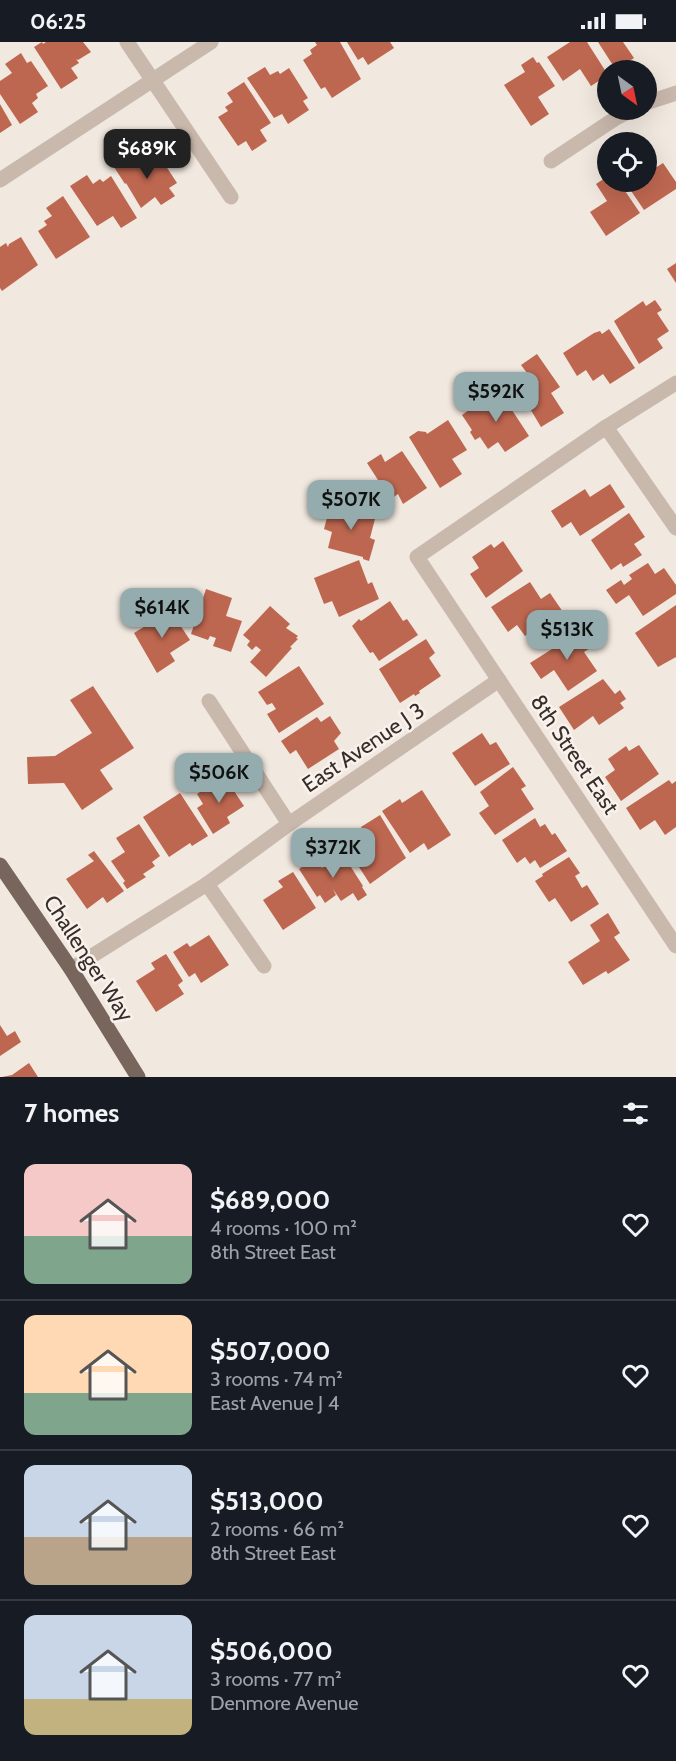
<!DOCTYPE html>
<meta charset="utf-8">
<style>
body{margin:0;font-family:Cabin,sans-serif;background:#20242c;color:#f1f3f6;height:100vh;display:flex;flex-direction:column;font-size:22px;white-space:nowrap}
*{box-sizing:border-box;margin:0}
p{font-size:20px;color:#9ea1a6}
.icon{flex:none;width:33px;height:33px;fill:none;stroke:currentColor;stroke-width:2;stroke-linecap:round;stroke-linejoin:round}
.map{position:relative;height:1035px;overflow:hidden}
.drawer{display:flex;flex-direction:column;background:#171b24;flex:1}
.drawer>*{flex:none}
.needle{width:39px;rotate:147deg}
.fabs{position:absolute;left:597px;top:18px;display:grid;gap:12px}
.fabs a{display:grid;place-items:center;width:60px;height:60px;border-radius:50%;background:#171b24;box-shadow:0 6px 24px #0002;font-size:30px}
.price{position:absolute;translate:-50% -51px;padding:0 14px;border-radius:12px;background:#94acae;color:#111;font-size:20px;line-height:39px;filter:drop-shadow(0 2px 3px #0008)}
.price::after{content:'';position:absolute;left:50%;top:36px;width:18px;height:14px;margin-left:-9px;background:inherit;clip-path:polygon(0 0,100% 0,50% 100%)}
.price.on{background:#222;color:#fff}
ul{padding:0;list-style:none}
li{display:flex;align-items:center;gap:18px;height:150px;padding:0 24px}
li+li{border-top:2px solid #363941}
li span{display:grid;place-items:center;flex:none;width:168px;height:120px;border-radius:12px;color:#555}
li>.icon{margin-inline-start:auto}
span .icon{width:72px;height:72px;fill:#fffc;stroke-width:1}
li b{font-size:26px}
h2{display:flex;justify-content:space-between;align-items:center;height:72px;padding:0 24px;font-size:26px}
.status{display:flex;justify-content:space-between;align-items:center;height:42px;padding:0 30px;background:#171b24;direction:ltr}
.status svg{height:16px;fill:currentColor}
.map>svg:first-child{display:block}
.building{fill:#be6750}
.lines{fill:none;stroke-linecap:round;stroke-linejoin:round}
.minor{stroke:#c9b8ac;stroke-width:15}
.major{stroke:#78655c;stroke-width:15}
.labels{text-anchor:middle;stroke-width:5;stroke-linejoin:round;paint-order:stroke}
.street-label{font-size:22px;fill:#372e2a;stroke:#f9f2ec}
</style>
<div class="status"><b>06:25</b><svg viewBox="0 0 49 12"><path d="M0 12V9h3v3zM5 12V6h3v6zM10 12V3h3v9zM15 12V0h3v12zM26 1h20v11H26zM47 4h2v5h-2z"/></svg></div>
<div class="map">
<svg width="676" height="1035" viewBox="0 0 676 1035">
<rect width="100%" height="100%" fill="#f1e8df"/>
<g class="building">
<polygon points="42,0 43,2 46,0 83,0 91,10 78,18 76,17 79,21 71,26 78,36 61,47 34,5"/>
<polygon points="315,0 340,0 361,37 332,56 325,45 321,47 303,18 312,12 310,8 317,3"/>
<polygon points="347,0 390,0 394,6 368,23 363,15 358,18"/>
<polygon points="570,0 587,0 608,33 591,44 580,27 563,39 547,15"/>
<polygon points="598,0 623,0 634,16 616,28"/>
<polygon points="21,11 27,21 31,19 48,44 36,52 38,56 32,61 38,70 20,82 0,52 0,39 12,31 5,22"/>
<polygon points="533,15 537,21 539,20 555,44 538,55 549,72 531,84 504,43 525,30 521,23"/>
<polygon points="265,25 270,33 278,29 280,32 289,26 308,56 303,59 309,68 288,82 282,72 274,76 247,36"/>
<polygon points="244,40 271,81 260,88 267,99 252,109 246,99 238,104 218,75 228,69 225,65 233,60 227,51"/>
<polygon points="0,62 12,83 0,91"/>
<polygon points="131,114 138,124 145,120 147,123 160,115 177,141 169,146 175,154 161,163 155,155 141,166 126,141 125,142 114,125"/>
<polygon points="663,121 676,140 676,147 644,168 625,140 646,140 646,132"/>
<polygon points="87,133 93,142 100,137 103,140 111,134 137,176 121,186 113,174 97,184 70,144"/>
<polygon points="608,134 608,140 619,140 640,171 606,194 590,170 607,159 596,142"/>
<polygon points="63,154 90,195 56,217 38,189 47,183 44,179 52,174 46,166"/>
<polygon points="21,195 38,223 2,249 0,246 0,205 6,201 8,205 9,202"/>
<polygon points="676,221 676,241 667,227"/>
<polygon points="655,258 662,268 657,271 669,289 657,297 663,306 639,322 614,279 643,259 646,264"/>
<polygon points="609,287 635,326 610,342 603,332 593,339 586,328 577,334 563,311 594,291 600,289 602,292"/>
<polygon points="537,312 560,345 551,351 564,371 541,385 514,340 527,331 521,323"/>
<polygon points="498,347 504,356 506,355 510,361 508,362 529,394 505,410 498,400 488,407 480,395 475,398 470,390 472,388 462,373 483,358 488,366 495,361 490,352"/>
<polygon points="448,378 467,408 452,417 462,432 440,446 409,395 418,389 426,390 427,392"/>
<polygon points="402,409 427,446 403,462 398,452 386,460 374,441 378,438 367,421 381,412 385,420"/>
<polygon points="610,442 625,465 580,494 571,480 562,486 551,469 585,447 590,455"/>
<polygon points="331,461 376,473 370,496 375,498 369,519 363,517 363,515 328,506 332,490 324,487"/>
<polygon points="629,471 645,495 634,502 642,513 623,525 621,521 611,528 591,498"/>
<polygon points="503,499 523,529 486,556 470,532 479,526 472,515 491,502 494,506"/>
<polygon points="359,518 368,542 372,540 379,557 339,575 332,559 324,562 314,536"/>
<polygon points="648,521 655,532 664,526 676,543 676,552 643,574 629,553 616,562 606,548 621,538 624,543 632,537 629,533"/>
<polygon points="530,540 541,557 550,551 565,573 545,587 542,582 525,594 517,583 508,590 491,565"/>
<polygon points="206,547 232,556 226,574 242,579 231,610 213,604 216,596 210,594 208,598 191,592"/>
<polygon points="390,559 403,579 407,577 418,593 379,619 373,610 370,611 352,584 359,577 361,579"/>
<polygon points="676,563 676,615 658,625 635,591"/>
<polygon points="270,564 290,582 286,586 298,594 296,596 298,597 290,605 292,606 266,635 250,620 261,608 256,604 252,608 247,603 250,599 243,593"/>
<polygon points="168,565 190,598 170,611 175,619 157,631 134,591 147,583 145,580"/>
<polygon points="582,588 593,604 584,610 597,629 568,649 554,628 541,637 530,621"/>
<polygon points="426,597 435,611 429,616 441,634 419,649 420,651 415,654 414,652 400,661 379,627"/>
<polygon points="299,624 324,662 279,691 267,672 276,667 272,661 267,663 258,650"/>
<polygon points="603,637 615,652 620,648 626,657 620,661 624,666 599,683 593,674 574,688 559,665"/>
<polygon points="93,644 134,706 100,728 113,747 82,768 64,741 28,742 27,715 55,714 92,691 70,658"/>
<polygon points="330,674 341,691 334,699 339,707 308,727 296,708 290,712 281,699 317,675 321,680"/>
<polygon points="482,691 490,703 496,700 510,722 475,744 452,711"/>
<polygon points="639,703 659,732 621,759 605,735 615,728 608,717 626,704 629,709"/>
<polygon points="513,725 526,744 521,747 534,767 495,793 479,771 489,764 480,750"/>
<polygon points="224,734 244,764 227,775 230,781 213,792 197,766 203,762 197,752"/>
<polygon points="669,738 672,742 676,739 676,785 665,793 655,778 640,788 626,766"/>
<polygon points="422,748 451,793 428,808 424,801 410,811 382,769 400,757 402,761"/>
<polygon points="180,751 208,794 192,804 190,801 169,815 143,775"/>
<polygon points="380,773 406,816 370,842 344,802 363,790 361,785"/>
<polygon points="535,776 540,785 545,782 552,793 555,791 567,809 540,826 535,818 530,822 525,815 517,821 502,798"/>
<polygon points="139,782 160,814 152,820 155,824 143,832 146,835 127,847 123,841 125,839 111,819 125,810 116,796"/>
<polygon points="94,809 124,849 107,861 103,855 87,867 66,837 94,819 88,813"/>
<polygon points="342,811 363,844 362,845 367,853 358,859 353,851 341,859 333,847 336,853 325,861 320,853 317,855 299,827 315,816 322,826 327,822 324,817 330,812 333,817"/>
<polygon points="569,815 580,831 575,834 582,846 587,843 599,862 571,880 555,856 549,860 535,839 543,834 542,832"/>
<polygon points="293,830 316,866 283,888 263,858 283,845 278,839"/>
<polygon points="608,871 620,891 614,895 630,918 608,932 606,929 583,943 568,920 600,899 590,883"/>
<polygon points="209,893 229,923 201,941 195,931 189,935 173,910 187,901 190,905"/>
<polygon points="166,912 183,939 178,943 184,952 156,970 136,939 155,927 151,921"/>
<polygon points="0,983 7,994 15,989 21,1000 0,1014"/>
<polygon points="29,1021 38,1035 2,1035 12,1033"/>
</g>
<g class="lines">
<g class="minor">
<polyline points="127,0 231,155"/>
<polyline points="646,61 676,51"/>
<polyline points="551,119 616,76 632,68"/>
<polyline points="0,138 211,0"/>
<polyline points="676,341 606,385 417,515 676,904"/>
<polyline points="606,385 676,486"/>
<polyline points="209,659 289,782"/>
<polyline points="207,842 264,924"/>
<polyline points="71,927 207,842 289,782 499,638"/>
</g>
<polyline class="major" points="0,823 71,927 138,1035"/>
</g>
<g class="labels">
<g class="street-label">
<text transform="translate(363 705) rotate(-34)" y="8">East Avenue J 3</text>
<text transform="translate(575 712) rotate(56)" y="8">8th Street East</text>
<text transform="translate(89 916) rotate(57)" y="8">Challenger Way</text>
</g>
</g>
</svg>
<div class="fabs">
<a><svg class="needle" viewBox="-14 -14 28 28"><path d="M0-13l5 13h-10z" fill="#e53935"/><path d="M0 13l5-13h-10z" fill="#9ea1a6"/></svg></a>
<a><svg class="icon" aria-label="locate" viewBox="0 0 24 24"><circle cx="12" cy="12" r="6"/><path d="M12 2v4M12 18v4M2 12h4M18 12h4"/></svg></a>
</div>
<b class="price on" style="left:147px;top:138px">$689K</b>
<b class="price" style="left:496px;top:381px">$592K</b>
<b class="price" style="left:351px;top:489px">$507K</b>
<b class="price" style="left:162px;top:597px">$614K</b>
<b class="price" style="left:567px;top:619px">$513K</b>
<b class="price" style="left:219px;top:762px">$506K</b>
<b class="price" style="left:333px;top:837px">$372K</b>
</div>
<section class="drawer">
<h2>7 homes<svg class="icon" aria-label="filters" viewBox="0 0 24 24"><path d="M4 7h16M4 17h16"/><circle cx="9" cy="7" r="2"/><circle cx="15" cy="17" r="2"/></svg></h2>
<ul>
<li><span style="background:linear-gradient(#f6c9c9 60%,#7fa58c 0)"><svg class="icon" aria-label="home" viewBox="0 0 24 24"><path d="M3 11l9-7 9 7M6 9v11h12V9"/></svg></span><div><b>$689,000</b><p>4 rooms · 100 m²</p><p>8th Street East</p></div><svg class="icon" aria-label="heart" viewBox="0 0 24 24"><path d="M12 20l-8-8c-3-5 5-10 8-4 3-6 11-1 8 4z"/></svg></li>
<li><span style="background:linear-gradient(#ffd9b3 65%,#7fa58c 0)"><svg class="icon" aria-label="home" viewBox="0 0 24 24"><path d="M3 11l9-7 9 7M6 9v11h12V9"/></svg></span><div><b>$507,000</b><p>3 rooms · 74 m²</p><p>East Avenue J 4</p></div><svg class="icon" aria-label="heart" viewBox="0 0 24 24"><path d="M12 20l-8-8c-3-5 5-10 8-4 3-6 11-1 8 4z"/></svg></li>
<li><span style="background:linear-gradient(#c9d6e8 60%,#b9a48a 0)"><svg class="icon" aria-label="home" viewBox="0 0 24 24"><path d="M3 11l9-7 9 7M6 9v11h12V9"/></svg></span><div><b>$513,000</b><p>2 rooms · 66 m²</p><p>8th Street East</p></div><svg class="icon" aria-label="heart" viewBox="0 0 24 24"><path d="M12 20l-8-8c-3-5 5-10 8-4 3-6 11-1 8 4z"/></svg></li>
<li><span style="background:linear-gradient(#c9d6e8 70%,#c2b280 0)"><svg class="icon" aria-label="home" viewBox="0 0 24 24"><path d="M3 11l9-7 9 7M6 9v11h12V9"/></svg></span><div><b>$506,000</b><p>3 rooms · 77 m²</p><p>Denmore Avenue</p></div><svg class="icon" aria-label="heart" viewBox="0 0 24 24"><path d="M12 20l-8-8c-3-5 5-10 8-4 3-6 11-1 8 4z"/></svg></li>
</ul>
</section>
